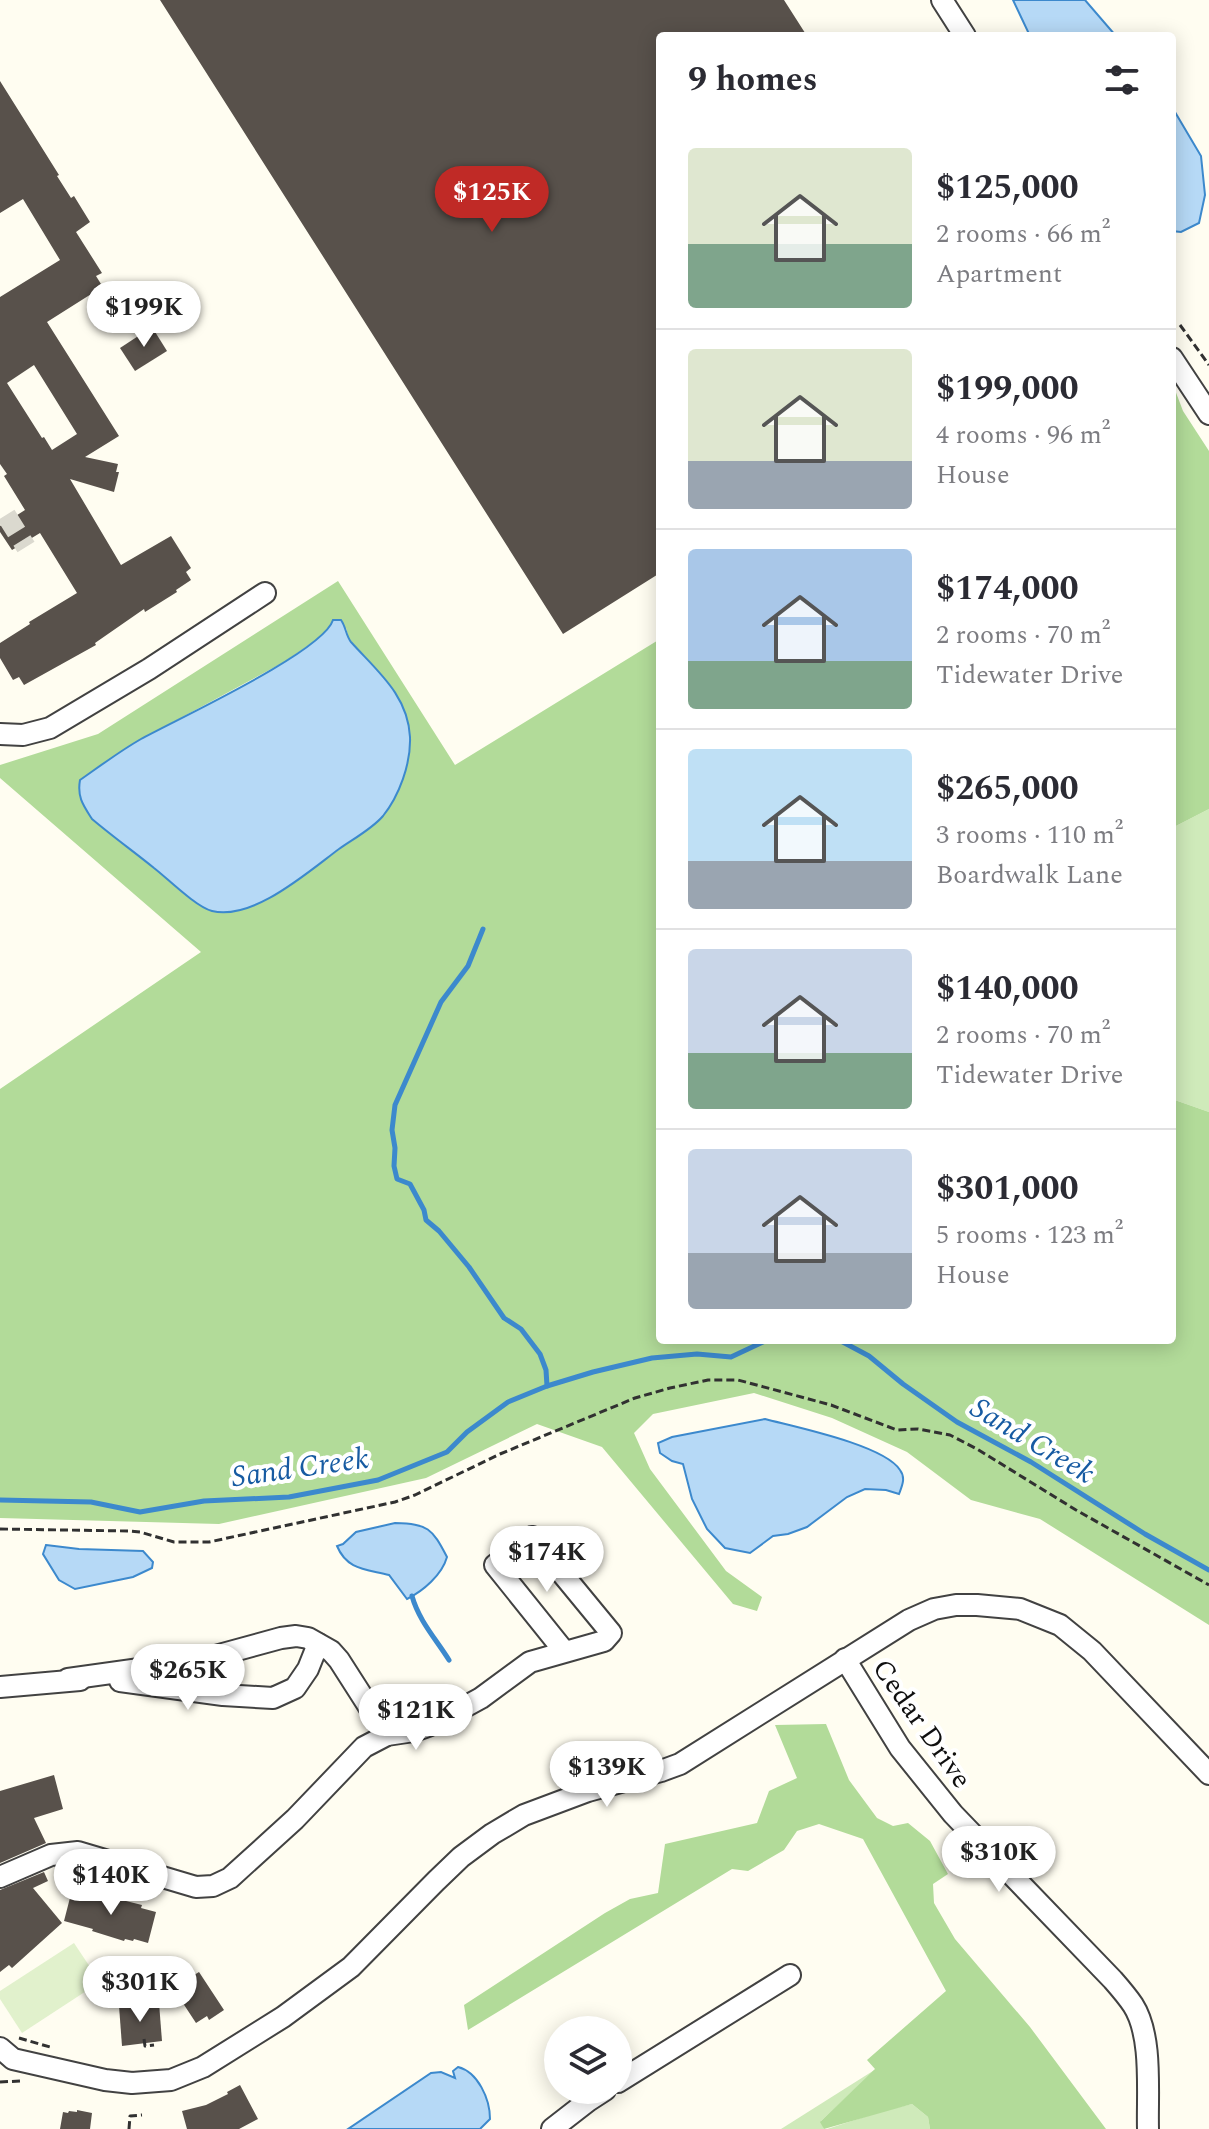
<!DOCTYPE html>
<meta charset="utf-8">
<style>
body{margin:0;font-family:Spectral,serif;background:#f2f2f3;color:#2b2b33;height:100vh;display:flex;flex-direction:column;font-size:30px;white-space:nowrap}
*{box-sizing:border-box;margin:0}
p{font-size:26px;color:#7c7c81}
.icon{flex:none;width:44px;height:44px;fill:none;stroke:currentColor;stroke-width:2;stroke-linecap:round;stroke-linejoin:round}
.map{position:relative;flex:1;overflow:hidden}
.side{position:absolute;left:656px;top:32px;width:520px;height:1312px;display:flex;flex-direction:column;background:#fff;border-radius:8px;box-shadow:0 4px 20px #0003}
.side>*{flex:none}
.tools{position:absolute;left:544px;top:2016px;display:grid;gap:16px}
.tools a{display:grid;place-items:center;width:88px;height:88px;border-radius:50%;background:#fff;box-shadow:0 4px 20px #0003;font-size:40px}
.price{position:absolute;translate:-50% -68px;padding:0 18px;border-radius:28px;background:#fff;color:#222;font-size:26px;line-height:52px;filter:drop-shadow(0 2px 4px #0008)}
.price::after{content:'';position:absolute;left:50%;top:48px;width:24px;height:18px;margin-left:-12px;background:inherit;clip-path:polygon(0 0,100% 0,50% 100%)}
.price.active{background:#c02a26;color:#fff}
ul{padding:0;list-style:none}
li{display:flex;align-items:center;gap:24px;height:200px;padding:0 32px}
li+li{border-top:2px solid #e1e1e2}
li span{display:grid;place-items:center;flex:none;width:224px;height:160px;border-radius:8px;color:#555}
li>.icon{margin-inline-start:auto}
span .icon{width:96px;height:96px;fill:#fffc;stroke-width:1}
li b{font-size:34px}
h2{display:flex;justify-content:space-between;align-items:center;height:96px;padding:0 32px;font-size:34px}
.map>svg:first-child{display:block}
.green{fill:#cfeaba}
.forest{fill:#b2db99;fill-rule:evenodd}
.pitch{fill:#e1f1cc}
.water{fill:#b6d9f6;stroke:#3c89cd;stroke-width:2}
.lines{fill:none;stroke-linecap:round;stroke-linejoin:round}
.stream{stroke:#3c89cd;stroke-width:5}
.building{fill:#58514b;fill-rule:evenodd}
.minor-tunnel{stroke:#dbd9cf;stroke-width:20;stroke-dasharray:20 10;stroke-linecap:butt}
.minor-casing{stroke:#424242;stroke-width:24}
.path{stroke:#313131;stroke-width:3;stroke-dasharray:8 4;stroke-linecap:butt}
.minor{stroke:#fff;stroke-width:20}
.labels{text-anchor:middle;stroke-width:8;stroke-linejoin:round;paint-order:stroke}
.street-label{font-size:28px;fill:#0f0f0f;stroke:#fff}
.water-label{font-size:30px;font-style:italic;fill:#175ba2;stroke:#fff}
</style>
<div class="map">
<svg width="1209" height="2129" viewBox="0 0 1209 2129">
<rect width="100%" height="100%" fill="#fffdf1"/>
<g class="green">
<polygon points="1209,809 1209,1112 1172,1099 1172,828"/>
<polygon points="876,2069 821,2121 824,2129 781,2129"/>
<polygon points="912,2104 928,2117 930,2129 827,2129 883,2111"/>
</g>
<g class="forest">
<polygon points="1172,382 1183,411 1209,451 1209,809 1172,828"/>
<path d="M338,581L455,765L660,639V1340H1172V1099L1209,1112V1625L1040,1519L971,1500L907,1452L832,1418L754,1393L653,1414L634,1433L650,1469L726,1571L762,1597L757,1611L733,1604L602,1447L537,1424L426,1478L219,1524L0,1518V1089L201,952L0,778V765L98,734ZM331,626L346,628L349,639L383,676L382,818L287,888L237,911L153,867L127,847L80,780L138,741L284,662L325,634Z"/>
<polygon points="826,1724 849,1780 877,1818 893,1826 908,1823 930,1841 948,1874 933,1884 934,1903 955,1939 1030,2027 1106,2129 930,2129 928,2117 912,2104 824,2129 820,2122 875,2069 867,2060 946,1991 863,1839 819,1824 797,1831 784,1850 748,1871 732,1869 468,2030 464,2005 605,1913 630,1899 658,1893 665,1844 757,1823 769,1791 797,1778 775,1725"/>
</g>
<polygon class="pitch" points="74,1943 100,1982 22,2033 0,1999 0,1991"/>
<g class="water">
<polygon points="1013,0 1085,0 1116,36 1030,36"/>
<polygon points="1172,107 1201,156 1205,195 1199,223 1181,232 1172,231"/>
<path d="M333,620H341C346,627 346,636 351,642C377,671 408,695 410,737C411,764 399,796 383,816C372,829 353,839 339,849C308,872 253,921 212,911C196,907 167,878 154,868C133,851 112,836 92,819C83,805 77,797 80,780C100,766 120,751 141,739C177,719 323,652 333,620Z"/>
<path d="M765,1419C795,1427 884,1445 900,1470C906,1478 902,1486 899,1494L886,1490L865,1489L847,1497L807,1527L788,1534L773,1536L750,1553L725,1548L707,1529L692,1499L683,1464L672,1461L660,1453L658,1443L672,1437Z"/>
<path d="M395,1523C428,1524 432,1528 447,1557C442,1575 423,1591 407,1599L389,1575C366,1569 347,1570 337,1546L343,1544L356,1532Z"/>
<polygon points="46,1545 79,1549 143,1551 153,1562 152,1568 133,1577 75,1589 59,1580 43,1554"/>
<path d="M458,2067C478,2072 490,2099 490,2119L480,2129H348L431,2073L441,2072L455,2078L453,2071Z"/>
</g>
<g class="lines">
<g class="stream">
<polyline points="483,929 468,966 441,1002 395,1105 392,1130 395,1148 394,1166 397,1179 410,1184 424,1210 426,1220 439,1231 469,1267 504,1318 521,1329 540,1354 546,1370 547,1386"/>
<polyline points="839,1340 869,1356 903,1384 957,1422 1031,1462 1145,1534 1209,1570"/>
<polyline points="0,1500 91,1502 140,1512 204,1501 289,1497 378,1480 447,1452 467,1432 508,1402 547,1386 593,1372 652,1358 697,1354 731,1357 767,1340"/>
<path d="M412,1596C419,1621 436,1639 449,1660"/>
</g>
</g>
<g class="building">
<polygon points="160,0 784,0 807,36 660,36 660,573 563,634"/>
<path d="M0,81L59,175L57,176L71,198L74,196L90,222L76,232L102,273L96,276L101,284L94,289L96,291L47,322L119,436L85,457L118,464L116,472H119L114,492L70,479L121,565L171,536L191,568L186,572L191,580L176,590L177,592L145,612L144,609L95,643L96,645L24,685L19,677L13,680L0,658V643L30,624L29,622L77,593L40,533L12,550L0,532V526L25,510L4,476L7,474L0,464V297L60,260L23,199L0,213ZM34,365L77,434L52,450L44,437L42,438L7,383Z"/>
<polygon points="152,327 167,351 135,371 120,348"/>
<polygon points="54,1775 63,1809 34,1818 46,1843 0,1863 0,1791"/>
<polygon points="44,1872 48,1881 33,1888 62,1923 12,1968 9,1965 0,1972 0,1890"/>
<polygon points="72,1890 92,1896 92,1894 97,1896 98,1894 142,1905 141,1908 156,1912 148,1943 134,1939 133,1941 125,1939 124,1941 92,1931 93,1929 64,1921"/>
<polygon points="199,1972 224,2010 209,2020 207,2016 196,2023 173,1988"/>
<polygon points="159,2003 162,2041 122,2046 119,2006"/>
<polygon points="240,2085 258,2119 239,2129 187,2129 182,2111 206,2105 228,2094 227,2092"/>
<polygon points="77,2110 92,2113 90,2129 60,2129 63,2112 68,2113 69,2111 77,2112"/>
</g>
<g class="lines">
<polyline class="minor-tunnel" points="6,515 26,547"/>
<defs>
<g id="minor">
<polyline points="942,0 965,36"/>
<polyline points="1172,358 1209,414"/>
<polyline points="0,734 23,735 50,728 149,669 265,593"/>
<path d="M845,1659L900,1748L953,1814L1113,1980C1120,1988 1127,1996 1133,2005C1153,2036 1147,2093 1148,2129"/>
<polyline points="68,1679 197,1661 281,1638 296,1636 308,1638 331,1651 339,1660 387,1735"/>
<polyline points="120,1681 223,1695 273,1698 295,1688 308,1669 318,1644"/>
<polyline points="0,1687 80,1680"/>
<polyline points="0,1877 51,1855 78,1852 196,1887 213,1886 230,1878 295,1819 364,1747 387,1735 414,1731 428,1726 459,1710 481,1698 530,1662 604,1641 611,1633 532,1537 495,1565 564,1651"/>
<polyline points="0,2048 13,2059 105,2080 132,2083 171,2080 203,2067 283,2017 351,1967 436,1881 461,1857 492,1834 524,1815 588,1791 661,1771 680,1764 909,1620 934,1609 956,1605 977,1605 1020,1609 1060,1625 1092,1651 1209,1774"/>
<polyline points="618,2082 790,1975"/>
<polyline points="552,2129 588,2101 605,2090"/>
</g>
</defs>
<use href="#minor" class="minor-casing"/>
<g class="path">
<polyline points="1180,325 1209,365"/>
<polyline points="0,1529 128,1531 140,1532 174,1542 209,1542 395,1502 415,1495 500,1454 635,1398 670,1388 708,1380 738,1380 831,1405 897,1430 918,1429 950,1435 977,1449 1076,1510 1209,1585"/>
<polyline points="19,2038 50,2047"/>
<polyline points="144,2039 145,2046 154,2045"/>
<polyline points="0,2082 20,2081"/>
<polyline points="129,2129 130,2116 142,2115"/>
</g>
<use href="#minor" class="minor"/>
</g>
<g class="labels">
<g class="street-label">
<text transform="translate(923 1723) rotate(55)" y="10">Cedar Drive</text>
</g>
<g class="water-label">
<text transform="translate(1033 1440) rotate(31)" y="10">Sand Creek</text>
<text transform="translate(300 1467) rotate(-8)" y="10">Sand Creek</text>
</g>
</g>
</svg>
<div class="tools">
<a><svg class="icon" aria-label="layers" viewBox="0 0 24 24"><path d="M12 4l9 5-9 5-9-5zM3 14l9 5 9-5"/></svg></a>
</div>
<b class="price active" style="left:492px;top:234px">$125K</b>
<b class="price" style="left:144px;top:349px">$199K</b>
<b class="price" style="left:547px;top:1594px">$174K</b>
<b class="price" style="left:188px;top:1712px">$265K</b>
<b class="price" style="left:416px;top:1752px">$121K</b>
<b class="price" style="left:607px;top:1809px">$139K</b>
<b class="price" style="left:999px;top:1894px">$310K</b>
<b class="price" style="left:111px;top:1917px">$140K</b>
<b class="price" style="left:140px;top:2024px">$301K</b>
<section class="side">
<h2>9 homes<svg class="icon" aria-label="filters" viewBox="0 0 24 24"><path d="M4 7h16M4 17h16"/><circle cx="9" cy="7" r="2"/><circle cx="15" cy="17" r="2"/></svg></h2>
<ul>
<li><span style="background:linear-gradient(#dfe7d0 60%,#7fa58c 0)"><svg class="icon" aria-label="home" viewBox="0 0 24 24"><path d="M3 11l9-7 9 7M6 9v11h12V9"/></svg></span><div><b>$125,000</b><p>2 rooms · 66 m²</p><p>Apartment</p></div></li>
<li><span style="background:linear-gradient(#dfe7d0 70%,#9aa5b1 0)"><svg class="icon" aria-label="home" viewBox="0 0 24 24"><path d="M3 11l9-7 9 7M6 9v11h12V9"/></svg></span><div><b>$199,000</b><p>4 rooms · 96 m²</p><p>House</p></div></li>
<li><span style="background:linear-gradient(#a9c7e8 70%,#7fa58c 0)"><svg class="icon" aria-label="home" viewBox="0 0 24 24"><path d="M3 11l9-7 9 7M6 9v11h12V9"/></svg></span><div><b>$174,000</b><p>2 rooms · 70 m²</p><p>Tidewater Drive</p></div></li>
<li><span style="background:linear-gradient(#bfe0f5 70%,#9aa5b1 0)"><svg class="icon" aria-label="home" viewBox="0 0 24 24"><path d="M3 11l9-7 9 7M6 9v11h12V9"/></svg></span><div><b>$265,000</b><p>3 rooms · 110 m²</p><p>Boardwalk Lane</p></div></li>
<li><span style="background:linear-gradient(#c9d6e8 65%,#7fa58c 0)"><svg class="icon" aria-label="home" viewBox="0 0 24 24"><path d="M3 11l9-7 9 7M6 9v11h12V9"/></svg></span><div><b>$140,000</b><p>2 rooms · 70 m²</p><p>Tidewater Drive</p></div></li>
<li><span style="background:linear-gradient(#c9d6e8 65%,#9aa5b1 0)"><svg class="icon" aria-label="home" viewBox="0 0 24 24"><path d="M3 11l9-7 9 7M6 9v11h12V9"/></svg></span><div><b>$301,000</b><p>5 rooms · 123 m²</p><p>House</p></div></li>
</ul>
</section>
</div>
